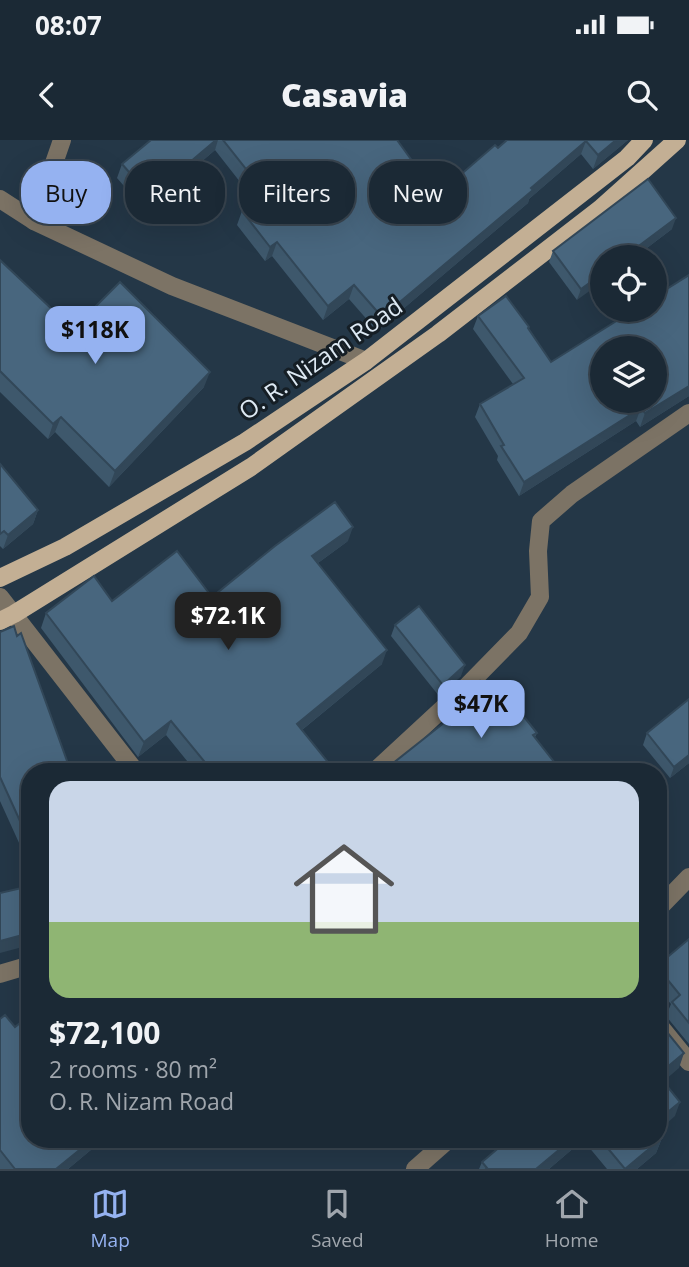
<!DOCTYPE html>
<meta charset="utf-8">
<style>
body{margin:0;font-family:"Open Sans",sans-serif;background:#24313d;color:#f1f3f6;height:100vh;display:flex;flex-direction:column;font-size:26px;white-space:nowrap}
*{box-sizing:border-box;margin:0}
p{font-size:23px;color:#a0a6ad}
.icon{flex:none;width:38px;height:38px;fill:none;stroke:currentColor;stroke-width:2;stroke-linecap:round;stroke-linejoin:round}
.map{position:relative;flex:1;overflow:hidden}
.side{position:absolute;left:21px;top:623px;width:646px;height:385px;display:flex;flex-direction:column;background:#1b2935;border-radius:28px;box-shadow:0 7px 28px #0002,0 0 0 2px #394550}
.side>*{flex:none}
.guide{position:absolute;left:21px;top:21px;width:648px;height:63px;display:flex;gap:14px}
.buttons{position:absolute;left:590px;top:105px;display:grid;gap:14px}
.buttons a{display:grid;place-items:center;width:77px;height:77px;border-radius:50%;background:#1b2935;box-shadow:0 7px 28px #0002,0 0 0 2px #394550;font-size:35px}
.price{position:absolute;translate:-50% -60px;padding:0 16px;border-radius:14px;background:#95b2f1;color:#111;font-size:23px;line-height:46px;filter:drop-shadow(0 2px 4px #0008)}
.price::after{content:'';position:absolute;left:50%;top:42px;width:21px;height:16px;margin-left:-10px;background:inherit;clip-path:polygon(0 0,100% 0,50% 100%)}
.price.on{background:#222;color:#fff}
ul{padding:0;list-style:none}
li{display:grid;align-content:center;gap:14px;height:371px;padding:0 28px}
li span{display:grid;place-items:center;height:217px;border-radius:21px;color:#555}
li>.icon{margin-inline-start:auto}
span .icon{width:126px;height:126px;fill:#fffc;stroke-width:1}
li b{font-size:30px}
.chip{padding:0 24px;border-radius:28px;background:#1b2935;box-shadow:0 7px 28px #0002,0 0 0 2px #394550;font-size:24px;line-height:63px}
.chip.on{background:#95b2f1;color:#111}
.status{display:flex;justify-content:space-between;align-items:center;height:49px;padding:0 35px;background:#1b2935;direction:ltr}
.status svg{height:19px;fill:currentColor}
header{display:flex;justify-content:space-between;align-items:center;height:91px;padding:0 28px;background:#1b2935;font-size:32px;font-weight:800}
.dock{display:flex;justify-content:space-around;align-items:center;height:98px;border-top:2px solid #394550;background:#1b2935;font-size:19px;color:#a0a6ad}
.dock a{display:grid;justify-items:center;gap:4px}
.dock .on{color:#95b2f1}
.map>svg:first-child{display:block}
.lines{fill:none;stroke-linecap:round;stroke-linejoin:round}
.minor{stroke:#7c7365;stroke-width:18}
.major{stroke:#c3af94;stroke-width:18}
.wall{fill:#3e586c}
.shaded-wall{fill:#324758}
.building{fill:#48667e;stroke:#324758;stroke-width:2;fill-rule:evenodd}
.labels{text-anchor:middle;stroke-width:6;stroke-linejoin:round;paint-order:stroke}
.street-label{font-size:24px;fill:#dde9f3;stroke:#151e25}
</style>
<div class="status"><b>08:07</b><svg viewBox="0 0 49 12"><path d="M0 12V9h3v3zM5 12V6h3v6zM10 12V3h3v9zM15 12V0h3v12zM26 1h20v11H26zM47 4h2v5h-2z"/></svg></div>
<header><svg class="icon" aria-label="back" viewBox="0 0 24 24"><path d="M15 5l-7 7 7 7"/></svg>Casavia<svg class="icon" aria-label="search" viewBox="0 0 24 24"><circle cx="10" cy="10" r="6"/><path d="M15 15l6 6"/></svg></header>
<div class="map">
<svg width="689" height="1029" viewBox="0 0 689 1029">
<rect width="100%" height="100%" fill="#243747"/>
<g class="lines">
<g class="minor">
<polyline points="0,59 34,81 172,146 366,221"/>
<polyline points="34,81 62,0"/>
<polyline points="0,457 136,632"/>
<polyline points="374,632 468,545 519,493 540,457 538,411 541,381 572,354 689,273"/>
<polyline points="658,769 689,737"/>
<polyline points="0,834 30,825"/>
<polyline points="658,884 689,922"/>
<polyline points="415,1029 449,999"/>
</g>
<g class="major">
<polyline points="0,438 65,407 245,302 366,221 627,18 644,0"/>
<polyline points="0,481 14,474 251,327 438,194 600,69 677,0"/>
</g>
</g>
<g class="wall">
<polygon points="151,0 397,0 437,55 507,0 628,0 593,29 581,14 529,59 528,63 377,191 349,159 323,180 272,116 265,121 237,85 242,71 255,61 215,10 145,70 117,38 122,24"/>
<polygon points="672,89 635,117 602,117 577,160 549,122 553,111"/>
<polygon points="0,120 73,189 204,247 109,347 55,292 48,299 0,252"/>
<polygon points="478,176 529,187 528,189 551,222 689,256 640,287 636,281 519,356 497,320 498,316 475,277 480,264 513,244 473,189"/>
<polygon points="0,324 38,370 33,384 3,409 0,406"/>
<polygon points="348,401 318,423 382,524 302,590 336,632 196,632 166,595 138,617 41,488 46,473 112,461 212,457"/>
<polygon points="395,485 461,536 439,556 391,496"/>
<polygon points="0,492 30,632 30,727 0,661"/>
<polygon points="487,549 537,593 535,597 562,632 389,632 392,624 455,575 454,574 458,561"/>
<polygon points="647,593 689,623 670,638 643,605"/>
<polygon points="689,799 689,904 666,876 671,864 658,849 658,825"/>
<polygon points="0,879 15,887 30,999 104,999 68,1029 0,1029"/>
<polygon points="662,998 656,1013 637,1029 607,1029 583,1000 549,1029 479,1029 482,1022 509,999 658,999"/>
</g>
<g class="shaded-wall">
<polygon points="216,0 218,0 215,10 145,70 150,56"/>
<polygon points="616,0 628,0 593,29 598,15"/>
<polygon points="586,1 581,14 529,59 528,63 377,191 382,177"/>
<polygon points="676,78 672,89 635,117 624,117"/>
<polygon points="277,102 272,116 265,121 270,107"/>
<polygon points="602,134 602,142 577,160 581,149"/>
<polygon points="354,145 349,159 323,180 328,166"/>
<polygon points="210,232 204,247 109,347 115,331"/>
<polygon points="689,246 689,256 640,287 645,273"/>
<polygon points="641,268 636,281 519,356 524,342"/>
<polygon points="61,277 55,292 48,299 53,284"/>
<polygon points="38,370 33,384 3,409 8,395"/>
<polygon points="353,387 348,401 307,431 312,416"/>
<polygon points="387,510 382,524 292,598 297,584"/>
<polygon points="465,525 461,536 439,556 443,545"/>
<polygon points="171,581 166,595 138,617 144,602"/>
<polygon points="689,615 689,623 670,638 674,627"/>
<polygon points="30,793 30,805 0,813 0,801"/>
<polygon points="684,913 679,928 658,946 658,935"/>
<polygon points="680,962 675,976 658,991 658,980"/>
<polygon points="662,998 656,1013 637,1029 625,1029"/>
<polygon points="93,999 104,999 68,1029 56,1029"/>
<polygon points="572,999 584,999 549,1029 536,1029"/>
</g>
<g class="building">
<polygon points="151,0 216,0 150,56 122,24"/>
<polygon points="223,0 397,0 437,55 495,5 498,8 507,0 616,0 598,15 586,1 531,48 533,50 382,177 354,145 328,166 277,102 270,107 242,71 265,53"/>
<polygon points="648,39 676,78 624,117 602,117 602,134 581,149 553,111"/>
<polygon points="0,120 73,189 120,142 210,232 115,331 61,277 53,284 0,231"/>
<path d="M689,135V246L645,273L641,268L524,342L501,306L504,305L480,264L524,238L478,176L506,156L529,187L528,188L551,222L634,170H654V157ZM602,208H654V261H602Z"/>
<polygon points="0,324 38,370 8,395 4,391 0,394"/>
<polygon points="335,362 353,387 312,416 387,510 297,584 336,632 213,632 171,581 144,602 46,473 94,436 112,461 177,411 212,457 275,406"/>
<polygon points="419,466 465,525 443,545 395,485"/>
<polygon points="14,486 17,496 21,493 71,632 30,632 30,703 0,637 0,492"/>
<polygon points="480,541 487,549 496,542 537,593 533,595 562,632 398,632 392,624 464,567 458,561"/>
<polygon points="689,559 689,615 674,627 647,593"/>
<polygon points="30,746 30,793 0,801 0,753"/>
<polygon points="689,799 689,883 672,862 680,855 658,828 658,825"/>
<polygon points="5,875 15,887 30,875 30,999 93,999 56,1029 15,1029 0,1010 0,879"/>
<polygon points="658,881 684,913 658,935 680,962 658,980"/>
<polygon points="658,994 662,998 625,1029 600,999 658,999"/>
<polygon points="509,999 572,999 536,1029 486,1029 487,1028 482,1022"/>
</g>
<g class="labels">
<g class="street-label">
<text transform="translate(321 219) rotate(-35)" y="8">O. R. Nizam Road</text>
</g>
</g>
</svg>
<div class="buttons">
<a><svg class="icon" aria-label="locate" viewBox="0 0 24 24"><circle cx="12" cy="12" r="6"/><path d="M12 2v4M12 18v4M2 12h4M18 12h4"/></svg></a>
<a><svg class="icon" aria-label="layers" viewBox="0 0 24 24"><path d="M12 4l9 5-9 5-9-5zM3 14l9 5 9-5"/></svg></a>
</div>
<b class="price" style="left:95px;top:226px">$118K</b>
<b class="price on" style="left:228px;top:512px">$72.1K</b>
<b class="price" style="left:481px;top:600px">$47K</b>
<div class="guide">
<a class="chip on">Buy</a>
<a class="chip">Rent</a>
<a class="chip">Filters</a>
<a class="chip">New</a>
</div>
<section class="side">
<ul>
<li><span style="background:linear-gradient(#c9d6e8 65%,#8fb573 0)"><svg class="icon" aria-label="home" viewBox="0 0 24 24"><path d="M3 11l9-7 9 7M6 9v11h12V9"/></svg></span><div><b>$72,100</b><p>2 rooms · 80 m²</p><p>O. R. Nizam Road</p></div></li>
</ul>
</section>
</div>
<nav class="dock">
<a class="on"><svg class="icon" aria-label="map" viewBox="0 0 24 24"><path d="M3 6l6-2 6 2 6-2v14l-6 2-6-2-6 2zM9 4v14M15 6v14"/></svg>Map</a>
<a><svg class="icon" aria-label="saved" viewBox="0 0 24 24"><path d="M7 4h10v16l-5-4-5 4z"/></svg>Saved</a>
<a><svg class="icon" aria-label="home" viewBox="0 0 24 24"><path d="M3 11l9-7 9 7M6 9v11h12V9"/></svg>Home</a>
</nav>
